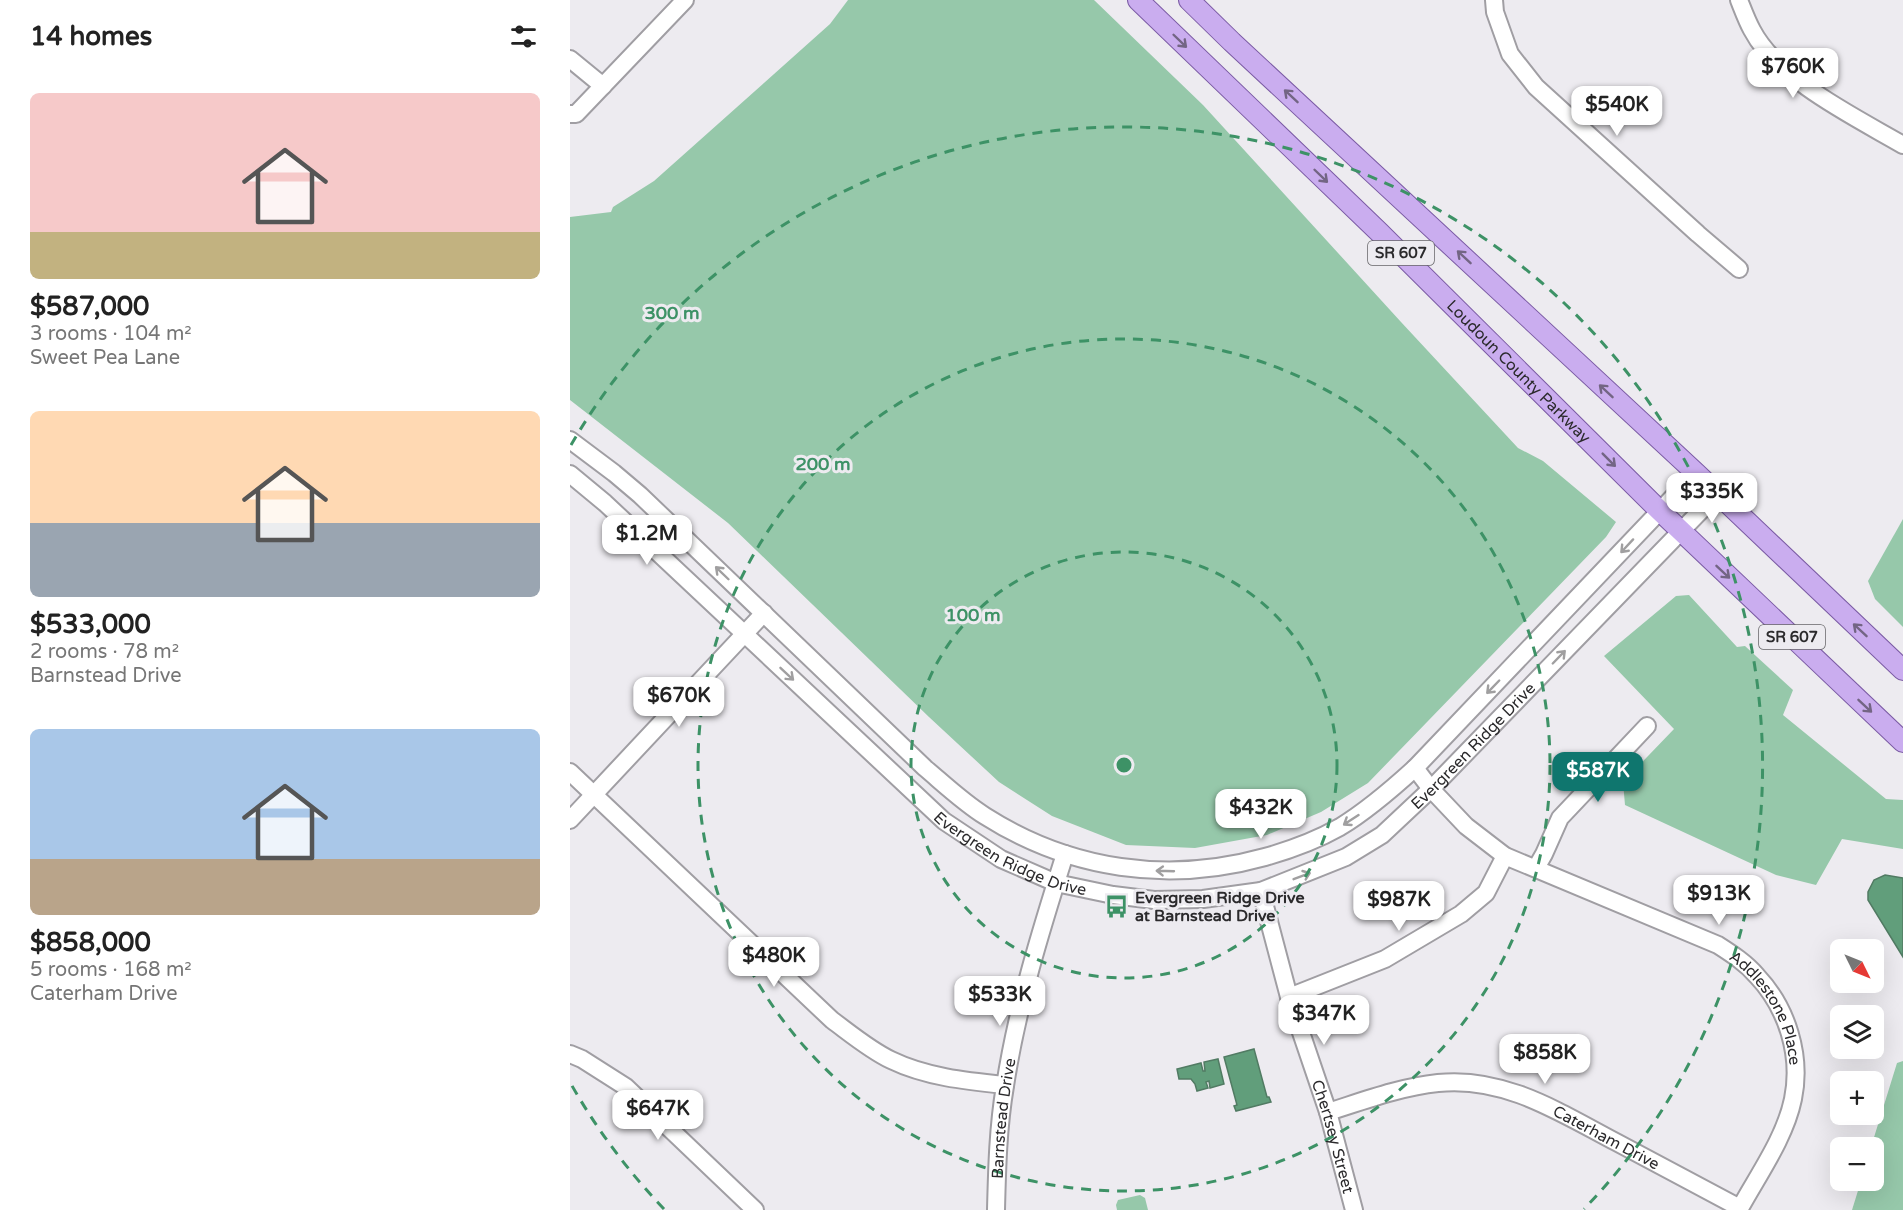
<!DOCTYPE html>
<meta charset="utf-8">
<style>
body{margin:0;font-family:"Varela Round",sans-serif;background:#f6f6f6;color:#222;height:100vh;display:flex;flex-direction:column;font-size:22px;white-space:nowrap}
*{box-sizing:border-box;margin:0}
p{font-size:20px;color:#767676}
.icon{flex:none;width:33px;height:33px;fill:none;stroke:currentColor;stroke-width:2;stroke-linecap:round;stroke-linejoin:round}
.map{position:relative;flex:1;overflow:hidden}
.drawer{display:flex;flex-direction:column;background:#fff;width:570px}
.drawer>*{flex:none}
.needle{width:39px;rotate:133deg}
.fabs{position:absolute;left:1260px;top:939px;display:grid;gap:12px}
.fabs a{display:grid;place-items:center;width:54px;height:54px;border-radius:9px;background:#fff;box-shadow:0 6px 24px #0002;font-size:30px}
.price{position:absolute;translate:-50% -51px;padding:0 14px;border-radius:12px;background:#fff;color:#222;font-size:20px;line-height:39px;filter:drop-shadow(0 2px 3px #0008)}
.price::after{content:'';position:absolute;left:50%;top:36px;width:18px;height:14px;margin-left:-9px;background:inherit;clip-path:polygon(0 0,100% 0,50% 100%)}
.price.active{background:#0f766e;color:#fff}
ul{padding:0;list-style:none}
li{display:grid;align-content:center;gap:12px;height:318px;padding:0 30px}
li span{display:grid;place-items:center;height:186px;border-radius:9px;color:#555}
li>.icon{margin-inline-start:auto}
span .icon{width:108px;height:108px;fill:#fffc;stroke-width:1}
li b{font-size:26px}
h2{display:flex;justify-content:space-between;align-items:center;height:72px;padding:0 30px;font-size:26px}
main{display:flex;flex:1;min-height:0}
.map>svg:first-child{display:block}
.green{fill:#96c8aa}
.water{fill:#619e7b;stroke:#517b63;stroke-width:1.5}
.lines{fill:none;stroke-linecap:round;stroke-linejoin:round}
.minor-casing{stroke:#a09ea3;stroke-width:20}
.major-casing{stroke:#7b5ba4;stroke-width:22}
.minor{stroke:#fff;stroke-width:16}
.major{stroke:#caadef;stroke-width:20}
.oneway{stroke:#736584}
.oneway2{stroke:#a09fa0}
.ring{fill:none;stroke:#3d9266;stroke-width:3;stroke-dasharray:10 8}
.labels{text-anchor:middle;stroke-width:6;stroke-linejoin:round;paint-order:stroke}
.shield{fill:#edebf0;stroke:#656467;stroke-width:1.5}
.shield-label{font-size:15px;font-weight:bold;fill:#2b2a2c}
.street-label{font-size:16px;fill:#2b2a2c;stroke:#edebf0}
.poi-label{font-size:16px;font-weight:bold;fill:#2b2a2c;stroke:#edebf0;text-anchor:start}
.centre{fill:#3d9266;stroke:#edebf0;stroke-width:3}
.ring-label{font-size:18px;text-anchor:middle;font-weight:bold;fill:#3d9266;stroke:#edebf0;stroke-width:6;stroke-linejoin:round;paint-order:stroke}
</style>
<main>
<section class="drawer">
<h2>14 homes<svg class="icon" aria-label="filters" viewBox="0 0 24 24"><path d="M4 7h16M4 17h16"/><circle cx="9" cy="7" r="2"/><circle cx="15" cy="17" r="2"/></svg></h2>
<ul>
<li><span style="background:linear-gradient(#f6c9c9 75%,#c2b280 0)"><svg class="icon" aria-label="home" viewBox="0 0 24 24"><path d="M3 11l9-7 9 7M6 9v11h12V9"/></svg></span><div><b>$587,000</b><p>3 rooms · 104 m²</p><p>Sweet Pea Lane</p></div></li>
<li><span style="background:linear-gradient(#ffd9b3 60%,#9aa5b1 0)"><svg class="icon" aria-label="home" viewBox="0 0 24 24"><path d="M3 11l9-7 9 7M6 9v11h12V9"/></svg></span><div><b>$533,000</b><p>2 rooms · 78 m²</p><p>Barnstead Drive</p></div></li>
<li><span style="background:linear-gradient(#a9c7e8 70%,#b9a48a 0)"><svg class="icon" aria-label="home" viewBox="0 0 24 24"><path d="M3 11l9-7 9 7M6 9v11h12V9"/></svg></span><div><b>$858,000</b><p>5 rooms · 168 m²</p><p>Caterham Drive</p></div></li>
</ul>
</section>
<div class="map">
<svg width="1333" height="1210" viewBox="0 0 1333 1210">
<rect width="100%" height="100%" fill="#edebf0"/>
<g class="green">
<polygon points="278,0 524,0 633,105 831,322 948,448 973,461 1046,522 1036,537 798,783 751,812 697,835 625,848 556,845 482,816 429,782 359,717 158,523 0,400 0,217 41,212 43,207 84,181 260,24"/>
<polygon points="1333,519 1333,627 1305,599 1298,581"/>
<polygon points="1119,595 1167,647 1175,646 1223,690 1213,715 1316,799 1333,800 1333,849 1272,839 1246,885 1206,875 1055,805 1053,782 1104,729 1034,656 1106,596"/>
<polygon points="1333,1061 1333,1210 1282,1210 1291,1181 1304,1180 1304,1148 1301,1147 1327,1063"/>
<polygon points="570,1195 575,1198 578,1210 547,1210 546,1205 548,1200"/>
</g>
<g class="water">
<polygon points="1315,875 1333,878 1333,957 1298,900 1298,892 1304,880"/>
<polygon points="684,1049 697,1097 699,1097 701,1102 666,1111 664,1106 667,1105 654,1057"/>
<polygon points="648,1059 654,1084 640,1088 639,1081 636,1082 638,1088 627,1091 625,1084 621,1079 609,1079 607,1069 631,1063 633,1071 635,1071 634,1062"/>
</g>
<g class="lines">
<defs>
<g id="minor">
<polyline points="924,0 925,12 940,54 966,87 1128,234 1169,269"/>
<path d="M1169,0C1173,10 1177,21 1182,30C1208,80 1285,117 1333,145"/>
<polyline points="0,59 33,86"/>
<polyline points="0,114 6,114 115,0"/>
<path d="M0,440L44,473L70,495L355,768C375,785 394,803 415,816C500,870 598,884 695,857C720,850 747,840 770,827C798,810 822,789 845,768L1126,473"/>
<path id="s1" d="M0,474L35,503L374,821L431,859L486,883L543,895L584,900L633,899L691,891L776,857L812,835L861,789L1148,493"/>
<path id="s2" d="M845,768L861,789L896,826L935,856L1148,945C1162,954 1176,963 1187,976C1217,1008 1232,1055 1223,1099C1215,1138 1188,1175 1169,1210"/>
<path d="M0,772L262,1020C281,1034 300,1050 321,1060C356,1077 396,1081 435,1085"/>
<polyline points="0,820 194,613"/>
<polyline points="966,868 974,854 990,818 1077,726"/>
<path id="s3" d="M691,891L719,997L758,1112L784,1210"/>
<polyline points="719,997 815,959 891,914 916,893 935,856"/>
<polyline points="0,1054 12,1059 56,1087 185,1210"/>
<path id="s4" d="M758,1112C793,1101 830,1087 868,1083C934,1076 989,1112 1046,1142C1087,1164 1129,1186 1170,1208"/>
<path id="s5" d="M426,1210C427,1169 428,1127 435,1086C447,1007 471,930 495,854"/>
</g>
<g id="major">
<path id="s6" d="M568,0L809,232L1090,511L1333,742"/>
<polyline points="619,0 662,42 1126,473 1333,670"/>
</g>
</defs>
<use href="#minor" class="minor-casing"/>
<use href="#major" class="major-casing"/>
<use href="#minor" class="minor"/>
<use href="#major" class="major"/>
</g>
<defs><path id="oneway-shaft" d="M-6 0H5M1.5-3L5.5 0L1.5 3" fill="none" stroke-width="1.6" stroke-linecap="round" stroke-linejoin="round" transform="scale(1.5)"/></defs>
<g class="oneway">
<use href="#oneway-shaft" transform="translate(610 41) rotate(44)"/>
<use href="#oneway-shaft" transform="translate(721 96) rotate(-137)"/>
<use href="#oneway-shaft" transform="translate(751 176) rotate(44)"/>
<use href="#oneway-shaft" transform="translate(894 257) rotate(-137)"/>
<use href="#oneway-shaft" transform="translate(1036 391) rotate(-137)"/>
<use href="#oneway-shaft" transform="translate(1039 460) rotate(45)"/>
<use href="#oneway-shaft" transform="translate(1153 572) rotate(43)"/>
<use href="#oneway-shaft" transform="translate(1290 630) rotate(-137)"/>
<use href="#oneway-shaft" transform="translate(1295 706) rotate(43)"/>
</g>
<g class="oneway2">
<use href="#oneway-shaft" transform="translate(1057 546) rotate(133)"/>
<use href="#oneway-shaft" transform="translate(152 573) rotate(-136)"/>
<use href="#oneway-shaft" transform="translate(989 657) rotate(-46)"/>
<use href="#oneway-shaft" transform="translate(217 674) rotate(43)"/>
<use href="#oneway-shaft" transform="translate(923 687) rotate(134)"/>
<use href="#oneway-shaft" transform="translate(781 820) rotate(147)"/>
<use href="#oneway-shaft" transform="translate(595 871) rotate(-178)"/>
<use href="#oneway-shaft" transform="translate(732 876) rotate(-21)"/>
</g>
<g class="ring">
<circle cx="554" cy="765" r="213"/>
<circle cx="554" cy="765" r="426"/>
<path d="M94 1209A639 639 0 0 1 1 1084M1 445A639 639 0 1 1 1014 1209"/>
</g>
<defs>
<symbol id="bus-bare" viewBox="-9 -9 18 18"><path d="M-5-6H5V4H4V6H2V4H-2V6H-4V4H-5ZM-3.5-4V0h7V-4ZM-3.5 1.2v1.5H-2V1.2ZM2 1.2v1.5H3.5V1.2Z" fill="#3d9266" stroke="#edebf0" stroke-width="2.5" paint-order="stroke"/></symbol>
</defs>
<g fill-rule="evenodd">
<use href="#bus-bare" x="530" y="890" width="33" height="33"/>
</g>
<g class="labels">
<g class="shield">
<rect x="798" y="241" width="66" height="24" rx="4.5"/>
<rect x="1189" y="625" width="66" height="24" rx="4.5"/>
</g>
<g class="shield-label">
<text x="831" y="258">SR 607</text>
<text x="1222" y="642">SR 607</text>
</g>
<g class="street-label">
<text dy="6" stroke="none"><textPath href="#s6" startOffset="532">Loudoun County Parkway</textPath></text>
<text dy="6" stroke="none"><textPath href="#s1" startOffset="1107">Evergreen Ridge Drive</textPath></text>
<text dy="6" stroke="none"><textPath href="#s1" startOffset="585">Evergreen Ridge Drive</textPath></text>
<text dy="6" stroke="none"><textPath href="#s2" startOffset="440">Addlestone Place</textPath></text>
<text dy="6" stroke="none"><textPath href="#s5" startOffset="92">Barnstead Drive</textPath></text>
<text dy="6" stroke="none"><textPath href="#s3" startOffset="256">Chertsey Street</textPath></text>
<text dy="6" stroke="none"><textPath href="#s4" startOffset="294">Caterham Drive</textPath></text>
</g>
<g class="poi-label">
<text x="565" y="903">Evergreen Ridge Drive<tspan x="565" dy="18">at Barnstead Drive</tspan></text>
</g>
</g>
<circle cx="554" cy="765" r="9" class="centre"/>
<g class="ring-label">
<text x="102" y="319">300 m</text>
<text x="253" y="470">200 m</text>
<text x="403" y="621">100 m</text>
</g>
</svg>
<div class="fabs">
<a><svg class="needle" viewBox="-14 -14 28 28"><path d="M0-13l5 13h-10z" fill="#e53935"/><path d="M0 13l5-13h-10z" fill="#767676"/></svg></a>
<a><svg class="icon" aria-label="layers" viewBox="0 0 24 24"><path d="M12 4l9 5-9 5-9-5zM3 14l9 5 9-5"/></svg></a>
<a>+</a>
<a>−</a>
</div>
<b class="price" style="left:1223px;top:99px">$760K</b>
<b class="price" style="left:1047px;top:137px">$540K</b>
<b class="price" style="left:1142px;top:524px">$335K</b>
<b class="price" style="left:77px;top:566px">$1.2M</b>
<b class="price" style="left:109px;top:728px">$670K</b>
<b class="price active" style="left:1028px;top:803px">$587K</b>
<b class="price" style="left:691px;top:840px">$432K</b>
<b class="price" style="left:1149px;top:926px">$913K</b>
<b class="price" style="left:829px;top:932px">$987K</b>
<b class="price" style="left:204px;top:988px">$480K</b>
<b class="price" style="left:430px;top:1027px">$533K</b>
<b class="price" style="left:754px;top:1046px">$347K</b>
<b class="price" style="left:975px;top:1085px">$858K</b>
<b class="price" style="left:88px;top:1141px">$647K</b>
</div>
</main>
